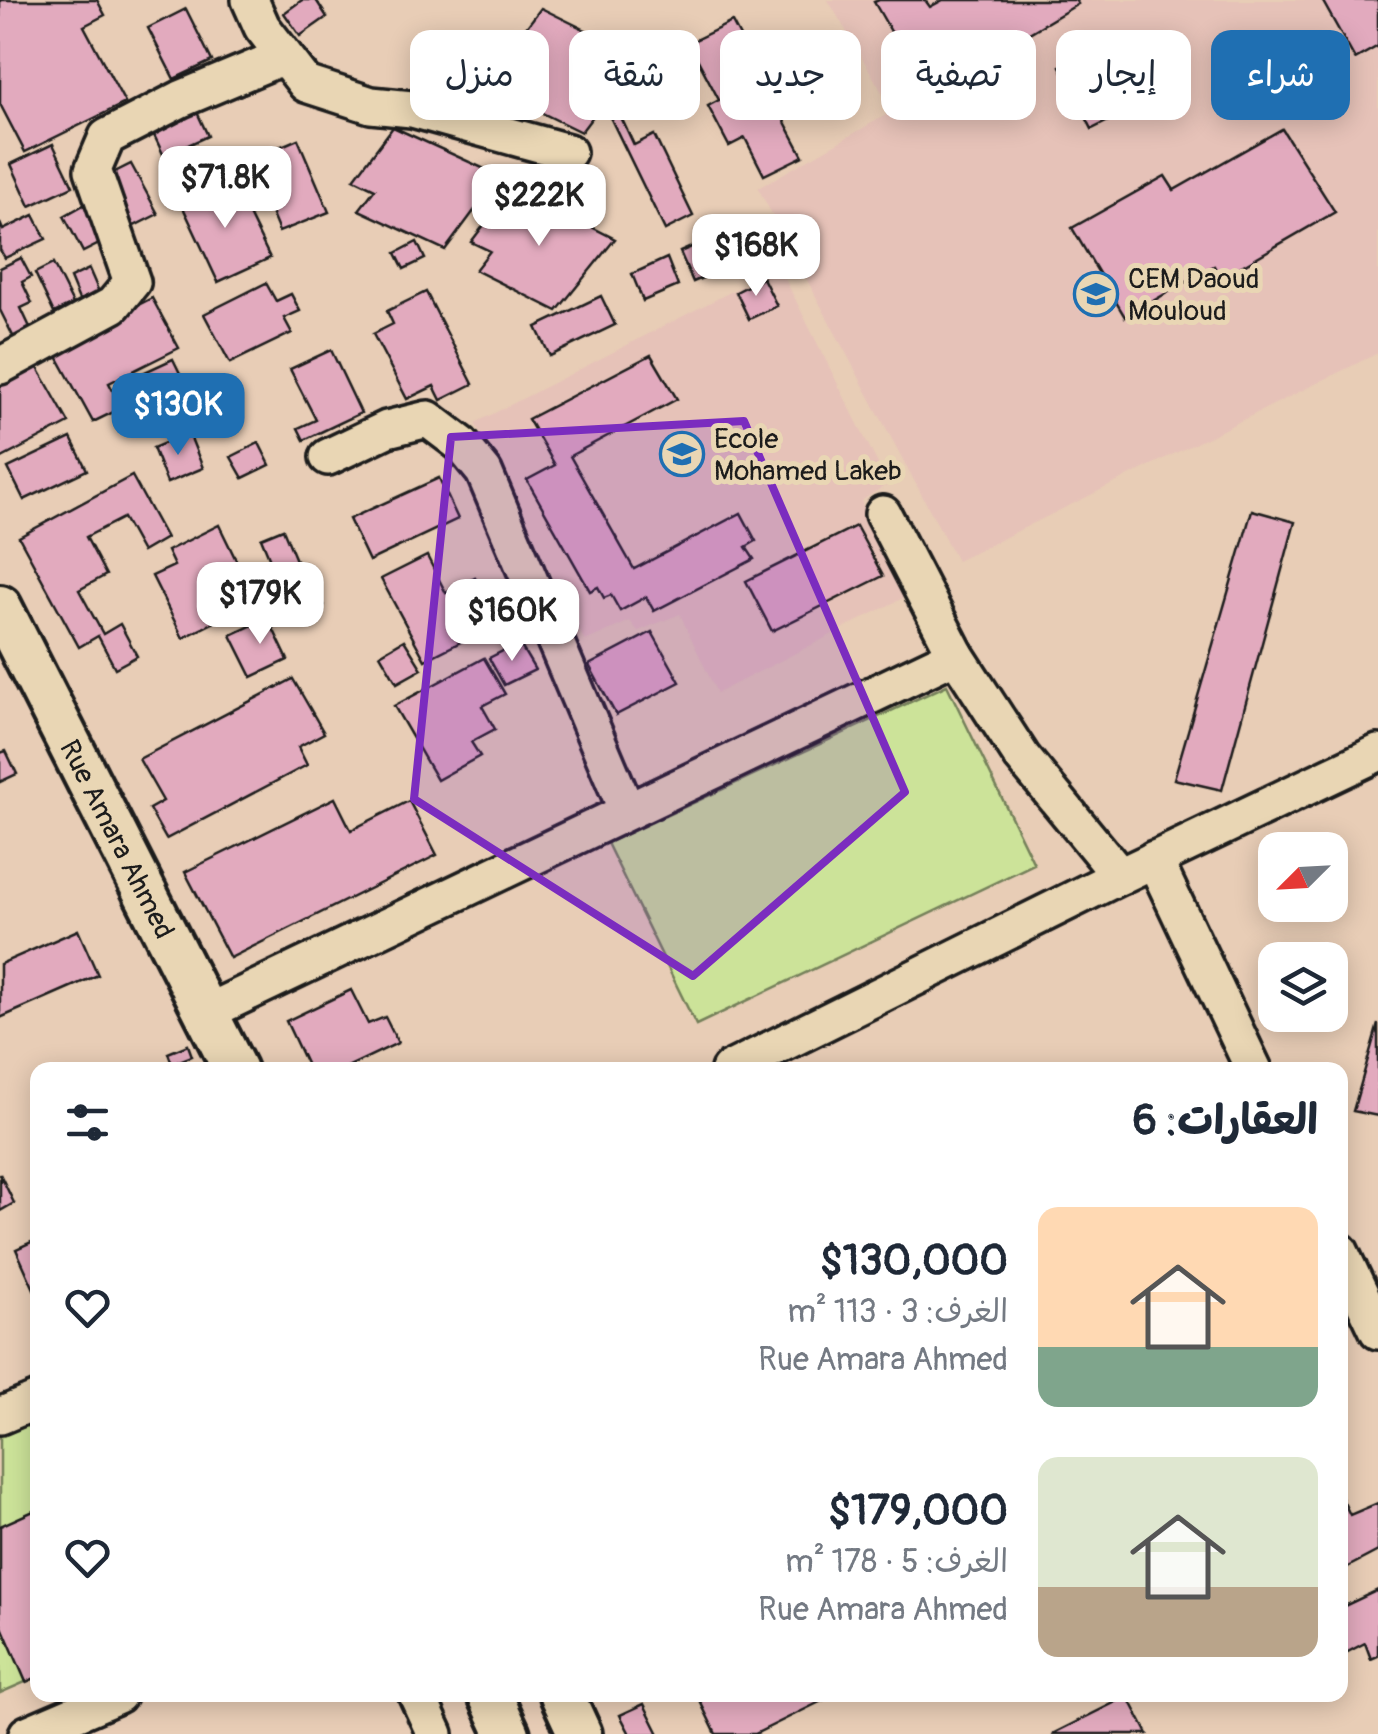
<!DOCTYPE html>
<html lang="ar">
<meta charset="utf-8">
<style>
body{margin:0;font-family:Pangolin,"Playpen Sans Arabic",sans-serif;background:#f2f2f3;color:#1f2937;direction:rtl;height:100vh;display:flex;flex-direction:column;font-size:38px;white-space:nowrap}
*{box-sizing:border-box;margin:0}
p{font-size:32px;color:#747a83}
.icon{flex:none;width:55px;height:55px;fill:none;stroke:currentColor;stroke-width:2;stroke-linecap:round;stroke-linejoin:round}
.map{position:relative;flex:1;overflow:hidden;direction:ltr}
.drawer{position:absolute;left:30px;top:1062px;width:1318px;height:640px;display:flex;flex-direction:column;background:#fff;border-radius:20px;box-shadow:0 5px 25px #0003;direction:rtl}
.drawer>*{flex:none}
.hud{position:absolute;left:30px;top:30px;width:1320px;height:90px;direction:rtl;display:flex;gap:20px}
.needle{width:65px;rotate:246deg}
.fabs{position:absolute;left:1258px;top:832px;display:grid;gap:20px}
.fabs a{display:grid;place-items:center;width:90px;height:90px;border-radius:20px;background:#fff;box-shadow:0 5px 25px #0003;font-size:50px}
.price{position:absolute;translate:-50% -85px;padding:0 22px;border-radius:20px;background:#fff;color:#222;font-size:32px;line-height:65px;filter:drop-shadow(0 2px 5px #0008)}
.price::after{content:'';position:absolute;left:50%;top:60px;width:30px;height:22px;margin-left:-15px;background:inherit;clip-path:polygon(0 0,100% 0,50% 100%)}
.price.on{background:#1f6fb2;color:#fff}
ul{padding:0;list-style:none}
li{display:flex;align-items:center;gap:30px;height:250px;padding:0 30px}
li span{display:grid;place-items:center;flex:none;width:280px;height:200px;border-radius:20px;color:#555}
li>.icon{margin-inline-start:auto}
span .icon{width:120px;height:120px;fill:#fffc;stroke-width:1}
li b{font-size:42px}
h2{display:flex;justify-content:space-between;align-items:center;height:120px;padding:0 30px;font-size:42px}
.chip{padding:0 35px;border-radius:20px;background:#fff;box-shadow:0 5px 25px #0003;font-size:35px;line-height:90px}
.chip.on{background:#1f6fb2;color:#fff}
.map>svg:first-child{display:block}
.built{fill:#e6c2b8}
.green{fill:#cce399;stroke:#74805a;stroke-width:2.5}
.building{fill:#e2aabe;stroke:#1c1c1c;stroke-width:2.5}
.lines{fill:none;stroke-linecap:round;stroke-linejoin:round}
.minor-casing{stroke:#1c1c1c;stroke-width:42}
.tertiary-casing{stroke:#1c1c1c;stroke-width:50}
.minor{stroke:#e9d6b4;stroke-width:35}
.tertiary{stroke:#e9d6b4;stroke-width:42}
.marked{fill:#7b2cbf;fill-opacity:0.2;stroke:#7b2cbf;stroke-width:8;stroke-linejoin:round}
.labels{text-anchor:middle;stroke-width:10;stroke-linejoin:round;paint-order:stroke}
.poi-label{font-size:28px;fill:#1c1c1c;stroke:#e9d6b4;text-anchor:start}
.street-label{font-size:28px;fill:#1c1c1c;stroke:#e9d6b4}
</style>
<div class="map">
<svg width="1378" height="1734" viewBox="0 0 1378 1734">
<rect width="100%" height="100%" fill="#e8cdb6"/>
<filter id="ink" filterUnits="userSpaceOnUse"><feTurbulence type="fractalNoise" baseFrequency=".01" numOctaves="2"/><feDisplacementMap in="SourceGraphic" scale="20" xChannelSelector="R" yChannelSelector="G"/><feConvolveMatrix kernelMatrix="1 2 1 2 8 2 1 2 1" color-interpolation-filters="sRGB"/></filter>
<g filter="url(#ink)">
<g class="built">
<polygon points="828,0 1378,0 1378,353 957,561 758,188 893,111"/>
<polygon points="779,267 888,484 861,501 903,598 717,693 680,614 638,631 630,621 585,641 475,423"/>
</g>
<g class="green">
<polygon points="947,685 1034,864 696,1025 607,843"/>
<polygon points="37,1418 37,1677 0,1693 0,1436"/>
</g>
<g class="building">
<polygon points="0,0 97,0 105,15 84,26 125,103 25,152 0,104"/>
<polygon points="302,0 316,0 327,17 300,36 284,13"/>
<polygon points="879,0 925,0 930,7 943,0 1075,0 1078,4 927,94 874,2"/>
<polygon points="1322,0 1378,0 1378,46 1355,59"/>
<polygon points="541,8 620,47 599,74 618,83 581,132 483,84"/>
<polygon points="186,9 212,61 174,79 148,28"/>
<polygon points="732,22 803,156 764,175 745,138 729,146 708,106 719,100 689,43"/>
<polygon points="1099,47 1130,110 1092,129 1060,66"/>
<polygon points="197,112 208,136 164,156 153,133"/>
<polygon points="620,115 634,145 654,135 693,216 665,230 611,119"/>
<polygon points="393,127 500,176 445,250 359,210 375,189 354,179"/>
<polygon points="1282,129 1335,212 1221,278 1214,266 1125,317 1072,228 1165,176 1174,190"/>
<polygon points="298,139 329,212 279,232 249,160"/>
<polygon points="53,144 73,186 30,206 11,164"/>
<polygon points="131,164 158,214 134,226 107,176"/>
<polygon points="232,180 270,258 218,282 181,203"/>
<polygon points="513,187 615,239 557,311 475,270 490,251 471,242"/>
<polygon points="89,202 109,239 83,252 64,216"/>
<polygon points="34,215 46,239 5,258 0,250 0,223 3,230"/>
<polygon points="717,236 730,266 693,282 680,252"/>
<polygon points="417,242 425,259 404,269 396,253"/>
<polygon points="21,258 31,277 22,282 32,303 21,308 34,336 17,344 0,310 0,268"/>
<polygon points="667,258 678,286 643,301 632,274"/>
<polygon points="53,264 73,304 54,313 35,273"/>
<polygon points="89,269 99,292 79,300 70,278"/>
<polygon points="763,278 777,306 749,319 736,292"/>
<polygon points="266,283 276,301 291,294 300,311 284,318 292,333 230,363 204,314"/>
<polygon points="426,292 473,384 441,400 434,386 407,399 373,334 393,324 387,311"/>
<polygon points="601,296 615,325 550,356 536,327"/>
<polygon points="152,298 179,348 109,383 122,408 93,422 53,349"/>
<polygon points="331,350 361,413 304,440 298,428 316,420 290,369"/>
<polygon points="651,355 677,399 570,456 634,569 741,513 756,541 746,547 754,559 654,611 646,597 620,611 611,595 604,598 598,587 590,591 527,480 555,465 528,419"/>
<polygon points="33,359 69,423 0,459 0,376"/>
<polygon points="173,359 194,402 157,420 136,376"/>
<polygon points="189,433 203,468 167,483 153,448"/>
<polygon points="71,438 87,470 24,500 8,468"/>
<polygon points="259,443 270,465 243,478 231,457"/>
<polygon points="132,476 166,538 142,552 123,518 86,537 106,575 79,590 103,634 120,624 137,656 115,668 98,636 79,647 19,537"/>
<polygon points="439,478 458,519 369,561 349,519"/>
<polygon points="1252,510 1295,522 1222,790 1174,779"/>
<polygon points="219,525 256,601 183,638 152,576 174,566 167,551"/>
<polygon points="856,526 883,576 772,631 746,581"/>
<polygon points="283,529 298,565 276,574 261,538"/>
<polygon points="427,556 446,593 475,578 500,622 425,660 381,579"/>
<polygon points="314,587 324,605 300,617 290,598"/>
<polygon points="268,618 288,660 252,677 231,635"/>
<polygon points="652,632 680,682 616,715 589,665"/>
<polygon points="404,640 422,669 397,683 380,654"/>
<polygon points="519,643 535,670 504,685 489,658"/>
<polygon points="484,658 505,694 482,706 495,729 471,742 480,756 437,780 394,706"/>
<polygon points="293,679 324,733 298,747 307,765 166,839 149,809 163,801 139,759"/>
<polygon points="6,751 17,774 0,782 0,753"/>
<polygon points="335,798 351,830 409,801 437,855 230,958 185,872"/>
<polygon points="78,930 98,975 0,1018 0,964"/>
<polygon points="351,990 368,1024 385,1017 398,1043 341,1070 309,1070 286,1021"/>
<polygon points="1378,1024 1378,1116 1353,1111"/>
<polygon points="188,1045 192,1056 172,1064 168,1053"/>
<polygon points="0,1174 14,1203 0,1211"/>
<polygon points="38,1239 38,1298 16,1249"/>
<polygon points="1340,1494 1350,1515 1378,1503 1378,1551 1340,1571"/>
<polygon points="38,1509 38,1677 26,1682 0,1622 0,1526"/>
<polygon points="1378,1590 1378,1656 1371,1659 1365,1643 1340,1656 1340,1608"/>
<polygon points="697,1695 834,1695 755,1734 716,1734"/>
<polygon points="1128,1696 1148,1734 1052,1734"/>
<polygon points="644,1704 659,1734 630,1734 620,1715"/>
</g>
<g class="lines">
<defs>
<g id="minor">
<polyline points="250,0 262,27 306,84 371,105 412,109 568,152"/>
<polyline points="0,366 113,305 132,282 93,170 107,137 181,99 284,56"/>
<polyline points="328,457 387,429 428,419 461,444 484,472 627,811"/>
<polyline points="883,514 956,655 1022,757 1120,876"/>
<polyline points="1154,859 1254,1070"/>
<polyline points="207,1012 956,655"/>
<polyline points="729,1070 1120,876 1378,753"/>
<polyline points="1340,1251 1378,1331"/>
<polyline points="0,1416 38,1400"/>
<polyline points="417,1695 435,1734"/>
<polyline points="27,1734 118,1695"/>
</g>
<g id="tertiary">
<path id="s1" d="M0,607L235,1070"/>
<polyline points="490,1695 508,1734"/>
<polyline points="562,1695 580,1734"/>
</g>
</defs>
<use href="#minor" class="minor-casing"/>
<use href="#tertiary" class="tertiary-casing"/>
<use href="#minor" class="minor"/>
<use href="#tertiary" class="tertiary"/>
</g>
</g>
<path class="marked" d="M744,421L905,792L693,976L414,799L451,437Z"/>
<defs>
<symbol id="school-ring" viewBox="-11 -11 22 22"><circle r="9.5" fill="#e9d6b4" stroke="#1f6fb2" stroke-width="1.5"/><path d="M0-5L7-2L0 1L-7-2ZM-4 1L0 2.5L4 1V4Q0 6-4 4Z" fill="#1f6fb2"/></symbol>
</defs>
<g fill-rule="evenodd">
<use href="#school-ring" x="1071" y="269" width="50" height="50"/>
<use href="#school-ring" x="657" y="429" width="50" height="50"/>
</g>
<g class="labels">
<g class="poi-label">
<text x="1128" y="288">CEM Daoud<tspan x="1128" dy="32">Mouloud</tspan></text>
<text x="714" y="448">Ecole<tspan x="714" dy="32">Mohamed Lakeb</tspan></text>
</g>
<g class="street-label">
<text dy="10" stroke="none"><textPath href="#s1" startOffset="260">Rue Amara Ahmed</textPath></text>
</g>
</g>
</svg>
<div class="fabs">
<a><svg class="needle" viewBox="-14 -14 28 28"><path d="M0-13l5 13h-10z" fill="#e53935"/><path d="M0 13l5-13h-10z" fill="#747a83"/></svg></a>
<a><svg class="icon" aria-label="layers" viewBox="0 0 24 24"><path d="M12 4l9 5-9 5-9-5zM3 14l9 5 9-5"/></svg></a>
</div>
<b class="price" style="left:225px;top:231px">$71.8K</b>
<b class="price" style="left:539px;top:249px">$222K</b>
<b class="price" style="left:756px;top:299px">$168K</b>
<b class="price on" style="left:178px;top:458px">$130K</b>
<b class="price" style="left:260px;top:647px">$179K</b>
<b class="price" style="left:512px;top:664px">$160K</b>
<div class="hud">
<a class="chip on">شراء</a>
<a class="chip">إيجار</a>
<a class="chip">تصفية</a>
<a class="chip">جديد</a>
<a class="chip">شقة</a>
<a class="chip">منزل</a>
</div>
<section class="drawer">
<h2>العقارات: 6<svg class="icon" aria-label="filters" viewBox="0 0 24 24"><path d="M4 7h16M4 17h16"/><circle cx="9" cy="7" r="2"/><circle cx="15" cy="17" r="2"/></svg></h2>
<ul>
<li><span style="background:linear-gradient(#ffd9b3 70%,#7fa58c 0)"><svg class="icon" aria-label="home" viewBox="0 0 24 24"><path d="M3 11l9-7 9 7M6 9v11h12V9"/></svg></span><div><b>$130,000</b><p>الغرف: 3 · 113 m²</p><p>Rue Amara Ahmed</p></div><svg class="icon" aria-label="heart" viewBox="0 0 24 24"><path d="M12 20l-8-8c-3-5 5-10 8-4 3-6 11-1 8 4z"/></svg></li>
<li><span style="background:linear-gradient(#dfe7d0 65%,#b9a48a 0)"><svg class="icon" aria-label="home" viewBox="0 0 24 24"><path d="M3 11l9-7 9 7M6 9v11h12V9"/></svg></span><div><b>$179,000</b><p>الغرف: 5 · 178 m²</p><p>Rue Amara Ahmed</p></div><svg class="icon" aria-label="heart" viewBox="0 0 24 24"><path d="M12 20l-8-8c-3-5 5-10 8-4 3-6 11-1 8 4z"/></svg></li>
</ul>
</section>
</div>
